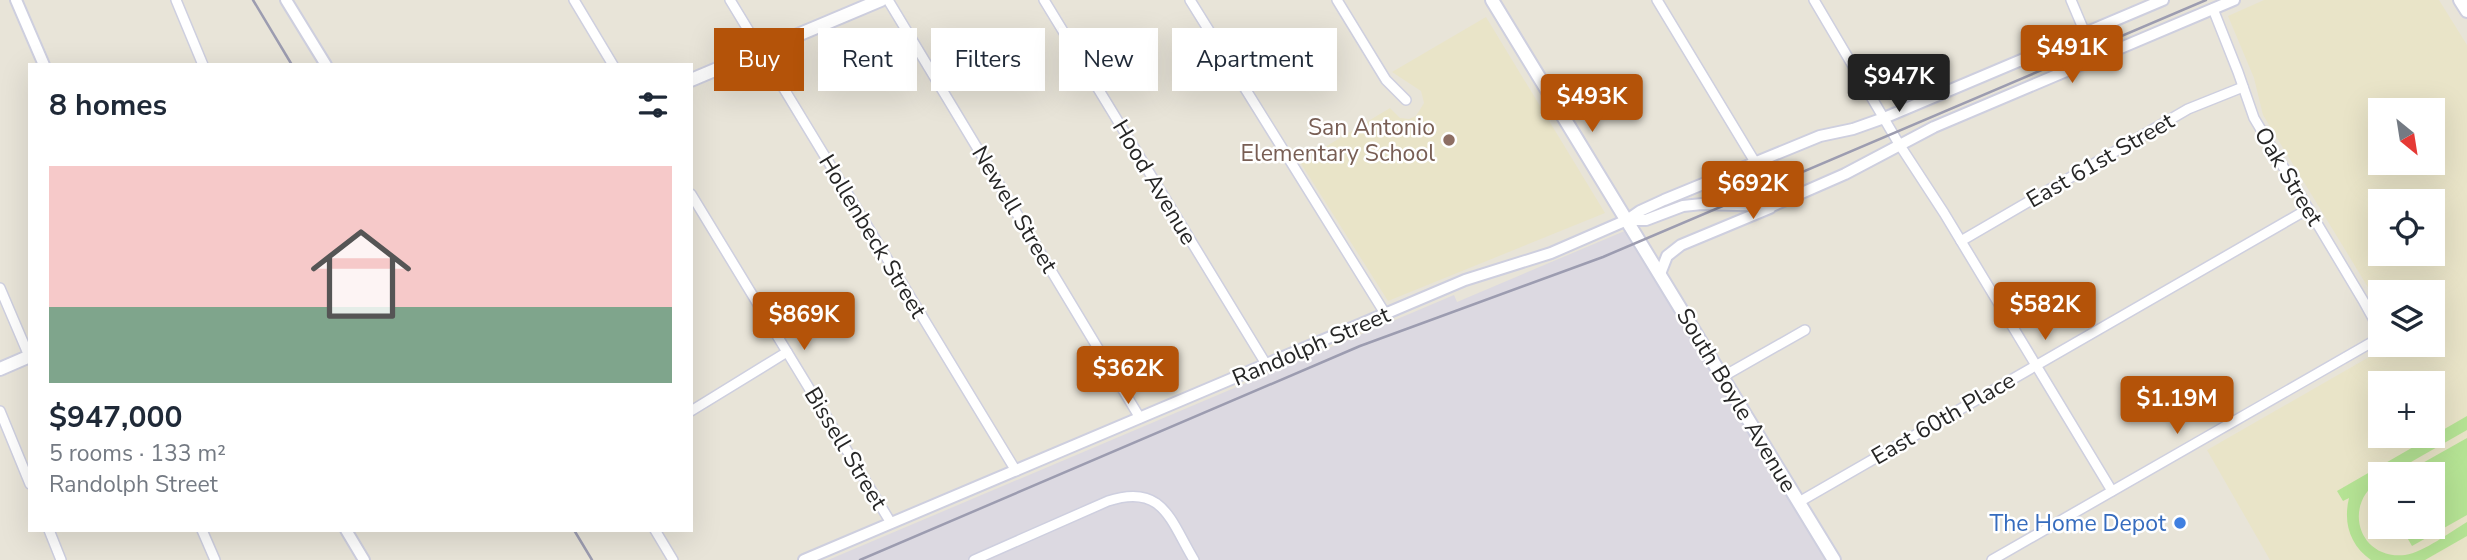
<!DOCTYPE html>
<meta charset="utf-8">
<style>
body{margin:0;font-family:"Nunito Sans",sans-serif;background:#f2f2f3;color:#1f2937;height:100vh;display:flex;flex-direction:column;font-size:26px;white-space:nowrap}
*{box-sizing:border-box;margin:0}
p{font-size:23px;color:#747a83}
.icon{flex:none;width:38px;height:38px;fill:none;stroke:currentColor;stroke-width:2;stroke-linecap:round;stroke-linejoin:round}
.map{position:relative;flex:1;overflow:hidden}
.sheet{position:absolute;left:28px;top:63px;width:665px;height:469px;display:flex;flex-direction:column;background:#fff;border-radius:0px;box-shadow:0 7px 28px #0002}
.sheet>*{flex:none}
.guide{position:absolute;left:714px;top:28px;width:665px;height:63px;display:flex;gap:14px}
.needle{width:46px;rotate:150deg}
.controls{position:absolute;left:2368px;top:98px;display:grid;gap:14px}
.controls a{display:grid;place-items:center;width:77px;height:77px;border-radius:0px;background:#fff;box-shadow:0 7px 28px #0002;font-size:35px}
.price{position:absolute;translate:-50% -60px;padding:0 16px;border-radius:7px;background:#b45309;color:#fff;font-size:23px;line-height:46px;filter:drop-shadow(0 2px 4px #0008)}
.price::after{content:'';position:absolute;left:50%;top:42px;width:21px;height:16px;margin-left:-10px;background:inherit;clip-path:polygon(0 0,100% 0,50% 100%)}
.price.active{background:#222;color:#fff}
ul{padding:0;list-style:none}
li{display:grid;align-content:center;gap:14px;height:371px;padding:0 21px}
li+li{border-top:2px solid #e0e1e3}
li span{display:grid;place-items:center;height:217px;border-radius:0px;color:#555}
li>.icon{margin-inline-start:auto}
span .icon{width:126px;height:126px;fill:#fffc;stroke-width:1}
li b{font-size:30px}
h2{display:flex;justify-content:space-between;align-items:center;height:84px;padding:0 21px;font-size:30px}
.chip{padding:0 24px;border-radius:0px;background:#fff;box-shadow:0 7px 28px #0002;font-size:24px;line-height:63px}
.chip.active{background:#b45309;color:#fff}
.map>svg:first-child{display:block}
.industrial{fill:#dcd9e1}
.education{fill:#e9e4c8;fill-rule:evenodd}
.pitch{fill:#b5e394}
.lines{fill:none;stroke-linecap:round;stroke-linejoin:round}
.minor-casing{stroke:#cecfdf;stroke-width:12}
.tertiary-casing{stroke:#cecfdf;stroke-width:14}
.secondary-casing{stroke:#cecfdf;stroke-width:16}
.minor{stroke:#fff;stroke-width:9}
.tertiary{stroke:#fff;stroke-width:10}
.secondary{stroke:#fff;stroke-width:12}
.rail{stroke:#9c9cb0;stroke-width:2.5}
.education-dot{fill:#8d6e63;stroke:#fff;stroke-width:2.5}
.shop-dot{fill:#3f7fe0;stroke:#fff;stroke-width:2.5}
.labels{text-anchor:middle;stroke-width:5;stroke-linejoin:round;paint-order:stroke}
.education-label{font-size:23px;fill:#785e54;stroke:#fff;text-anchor:end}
.street-label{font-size:23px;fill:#262626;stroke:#fff}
.shop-label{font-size:23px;fill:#366cbe;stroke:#fff;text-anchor:end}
</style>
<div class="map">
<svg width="2467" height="560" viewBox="0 0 2467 560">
<rect width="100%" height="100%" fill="#e8e4d8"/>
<polygon class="industrial" points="1634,227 1835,560 828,560 1454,295 1457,302"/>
<g class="education">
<path d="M2264,0H2439L2467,45V560H2270L2207,450L2390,345H2432V292H2380V307L2263,115L2254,78L2228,16ZM2380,110H2432V163H2380ZM2380,201H2432V254H2380ZM2380,383H2432V436H2380ZM2380,474H2432V527H2380Z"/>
<polygon points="1486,17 1605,213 1388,301 1300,162 1390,108 1400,118 1409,119 1416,116 1424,103 1421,91 1392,72"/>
</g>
<g class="pitch">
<path d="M2467,416V430L2390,474H2380V480C2342,504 2358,560 2405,555C2424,552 2450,532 2467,522V536L2425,560H2371C2350,545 2343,523 2349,498L2343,501L2337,491Z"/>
<polygon points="2467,438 2467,515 2412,546 2401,527 2432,527 2432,474 2403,474"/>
</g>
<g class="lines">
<defs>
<g id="minor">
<polyline points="176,0 203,65"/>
<polyline points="574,0 613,65"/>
<polyline points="730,0 1016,471"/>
<polyline points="888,0 1140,418"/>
<polyline points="1044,0 1266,364"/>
<polyline points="1190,0 1386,315"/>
<polyline points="1337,0 1386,80 1406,100"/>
<polyline points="1657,0 1755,162"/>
<polyline points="1814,0 1899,144 1944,213 2112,491"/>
<polyline points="2071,0 2085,33"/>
<polyline points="691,194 891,523"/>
<polyline points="1961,241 2188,109 2243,87"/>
<polyline points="0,288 29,356"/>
<polyline points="1724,376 1805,330"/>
<polyline points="0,411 30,484"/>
<polyline points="691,411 787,352"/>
<polyline points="1799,502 2308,209"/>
<polyline points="49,530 61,560"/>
<polyline points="202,530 215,560"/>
<polyline points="655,530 673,560"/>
<path d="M974,560L1108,501C1163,483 1170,520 1194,560"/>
<polyline points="1992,560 2374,341 2379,335 2379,329 2364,302 2254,118 2238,72 2213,9"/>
</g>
<g id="tertiary">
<polyline points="16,0 44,65"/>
<polyline points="286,0 326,65"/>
<polyline points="1627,220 1646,220 1683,206 1702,204 1772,206 1845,174 1934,127 2234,0"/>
<polyline points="1660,274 1667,256 1681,245 1770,208"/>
<polyline points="346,530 364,560"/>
<polyline points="804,560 1465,280 1551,253 1627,220 1640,211 1664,200 1820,136 1853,129 1884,118 2163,0"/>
</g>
<g id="secondary">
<polyline points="1492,0 1834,560"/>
<polyline points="2460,0 2467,11"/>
<polyline points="691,80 881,0"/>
<polyline points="0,369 30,356"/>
</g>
</defs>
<use href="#minor" class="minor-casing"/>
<use href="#tertiary" class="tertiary-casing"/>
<use href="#secondary" class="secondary-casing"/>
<use href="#minor" class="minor"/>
<use href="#tertiary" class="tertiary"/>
<use href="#secondary" class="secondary"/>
<g class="rail">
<polyline points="253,0 292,65"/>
<polyline points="574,530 592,560"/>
<polyline points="860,560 1360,346 1603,257 2206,0"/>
</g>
</g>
<circle class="education-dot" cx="1449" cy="140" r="7"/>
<circle class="shop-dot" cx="2180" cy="523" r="7"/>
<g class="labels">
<g class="education-label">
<text x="1435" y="135">San Antonio<tspan x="1435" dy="26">Elementary School</tspan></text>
</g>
<g class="street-label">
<text transform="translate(2100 160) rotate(-30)" y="8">East 61st Street</text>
<text transform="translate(2289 176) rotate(59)" y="8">Oak Street</text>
<text transform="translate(1155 182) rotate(59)" y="8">Hood Avenue</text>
<text transform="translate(1015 209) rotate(59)" y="8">Newell Street</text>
<text transform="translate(873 236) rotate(59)" y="8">Hollenbeck Street</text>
<text transform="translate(1311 346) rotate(-23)" y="8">Randolph Street</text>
<text transform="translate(1737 400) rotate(59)" y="8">South Boyle Avenue</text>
<text transform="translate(1943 418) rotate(-30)" y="8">East 60th Place</text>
<text transform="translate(846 448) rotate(59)" y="8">Bissell Street</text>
</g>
<g class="shop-label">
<text x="2166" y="531">The Home Depot</text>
</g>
</g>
</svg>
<div class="controls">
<a><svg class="needle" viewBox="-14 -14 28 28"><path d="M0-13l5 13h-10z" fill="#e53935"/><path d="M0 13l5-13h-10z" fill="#747a83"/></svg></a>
<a><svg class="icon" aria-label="locate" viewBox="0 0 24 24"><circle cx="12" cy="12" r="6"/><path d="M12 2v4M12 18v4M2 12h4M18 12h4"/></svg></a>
<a><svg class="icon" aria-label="layers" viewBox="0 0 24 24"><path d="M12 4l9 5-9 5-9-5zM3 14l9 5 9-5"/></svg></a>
<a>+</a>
<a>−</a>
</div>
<b class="price" style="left:2072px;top:85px">$491K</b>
<b class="price active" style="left:1899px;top:114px">$947K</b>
<b class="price" style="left:1592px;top:134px">$493K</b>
<b class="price" style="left:1753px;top:221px">$692K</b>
<b class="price" style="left:2045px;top:342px">$582K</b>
<b class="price" style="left:804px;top:352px">$869K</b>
<b class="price" style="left:1128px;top:406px">$362K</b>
<b class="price" style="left:2177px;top:436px">$1.19M</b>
<div class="guide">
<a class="chip active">Buy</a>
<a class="chip">Rent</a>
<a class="chip">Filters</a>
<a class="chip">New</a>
<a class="chip">Apartment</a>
</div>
<section class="sheet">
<h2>8 homes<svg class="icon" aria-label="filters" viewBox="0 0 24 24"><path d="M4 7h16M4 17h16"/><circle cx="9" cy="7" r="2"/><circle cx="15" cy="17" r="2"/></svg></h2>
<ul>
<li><span style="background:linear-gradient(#f6c9c9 65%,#7fa58c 0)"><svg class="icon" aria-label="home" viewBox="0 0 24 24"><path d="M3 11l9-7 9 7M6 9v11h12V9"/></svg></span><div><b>$947,000</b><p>5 rooms · 133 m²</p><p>Randolph Street</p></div></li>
</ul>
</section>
</div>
